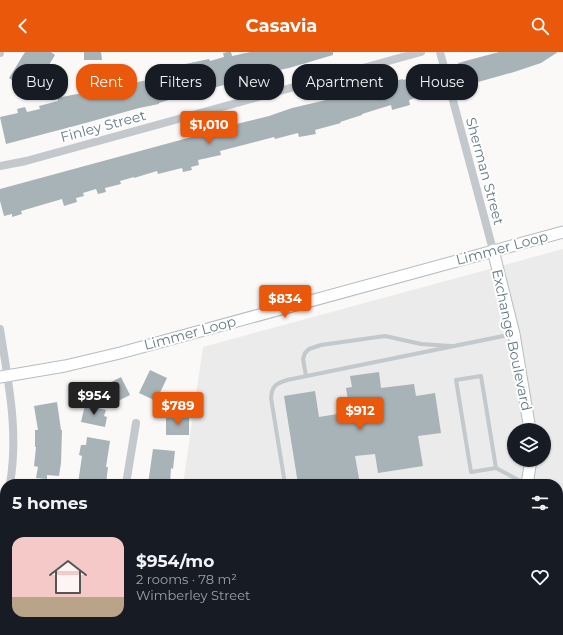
<!DOCTYPE html>
<meta charset="utf-8">
<style>
body{margin:0;font-family:Montserrat,sans-serif;background:#242831;color:#f1f3f6;height:100vh;display:flex;flex-direction:column;font-size:15px;white-space:nowrap}
*{box-sizing:border-box;margin:0}
p{font-size:13px;color:#9ea1a6}
.icon{flex:none;width:22px;height:22px;fill:none;stroke:currentColor;stroke-width:2;stroke-linecap:round;stroke-linejoin:round}
.map{position:relative;flex:1;overflow:hidden}
.side{position:absolute;left:0px;top:427px;width:563px;height:156px;display:flex;flex-direction:column;background:#171b24;border-radius:16px 16px 0 0;box-shadow:0 1px 3px #0004}
.side>*{flex:none}
.hud{position:absolute;left:12px;top:12px;width:539px;height:36px;display:flex;gap:8px}
.controls{position:absolute;left:507px;top:371px;display:grid;gap:8px}
.controls a{display:grid;place-items:center;width:44px;height:44px;border-radius:50%;background:#171b24;box-shadow:0 1px 3px #0004;font-size:20px}
.price{position:absolute;translate:-50% -34px;padding:0 9px;border-radius:4px;background:#ea580c;color:#fff;font-size:13px;line-height:26px;filter:drop-shadow(0 1px 2px #0008)}
.price::after{content:'';position:absolute;left:50%;top:24px;width:12px;height:9px;margin-left:-6px;background:inherit;clip-path:polygon(0 0,100% 0,50% 100%)}
.price.on{background:#222;color:#fff}
ul{padding:0;list-style:none}
li{display:flex;align-items:center;gap:12px;height:100px;padding:0 12px}
li span{display:grid;place-items:center;flex:none;width:112px;height:80px;border-radius:12px;color:#555}
li>.icon{margin-inline-start:auto}
span .icon{width:48px;height:48px;fill:#fffc;stroke-width:1}
li b{font-size:17px}
h2{display:flex;justify-content:space-between;align-items:center;height:48px;padding:0 12px;font-size:17px}
.pill{padding:0 14px;border-radius:16px;background:#171b24;box-shadow:0 1px 3px #0004;font-size:14px;line-height:36px}
.pill.on{background:#ea580c;color:#fff}
header{display:flex;justify-content:space-between;align-items:center;height:52px;padding:0 12px;background:#ea580c;color:#fff;font-size:18px;font-weight:700}
.map>svg:first-child{display:block}
.built{fill:#eaebea;fill-rule:evenodd}
.green{fill:#dadfd6}
.building{fill:#a7b3b7}
.lines{fill:none;stroke-linecap:round;stroke-linejoin:round}
.secondary-casing{stroke:#b5bcc0;stroke-width:13}
.lane{stroke:#c2c8cb;stroke-width:4}
.street{stroke:#c2c8cb;stroke-width:8}
.secondary{stroke:#fff;stroke-width:11}
.labels{text-anchor:middle;stroke-width:4;stroke-linejoin:round;paint-order:stroke}
.street-label{font-size:14px;fill:#647a83;stroke:#fff}
</style>
<header><svg class="icon" aria-label="back" viewBox="0 0 24 24"><path d="M15 5l-7 7 7 7"/></svg>Casavia<svg class="icon" aria-label="search" viewBox="0 0 24 24"><circle cx="10" cy="10" r="6"/><path d="M15 15l6 6"/></svg></header>
<div class="map">
<svg width="563" height="583" viewBox="0 0 563 583">
<rect width="100%" height="100%" fill="#faf9f7"/>
<g class="built">
<path d="M563,197V523L558,553V432H183L203,295ZM514,378H544V408H514Z"/>
<polygon points="161,578 554,578 553,583 161,583"/>
</g>
<polygon class="green" points="224,578 290,578 289,583 223,583"/>
<g class="building">
<polygon points="25,0 51,0 55,3 38,31 35,29 29,39 9,26"/>
<polygon points="84,0 101,0 102,8 84,8"/>
<polygon points="227,0 231,0 232,4 250,0 333,0 333,3 289,16 247,25 247,27 178,45 159,51 159,52 139,56 82,72 6,92 0,65 18,61 17,57 25,55 27,60 40,57 39,54 58,49 57,46 97,38 96,36 104,34 105,37 123,32 123,31 132,28 133,31 157,26 156,24 177,18 176,14 209,7 210,9 224,5 223,1"/>
<polygon points="499,0 558,0 541,11 514,20 464,34 458,11"/>
<polygon points="427,22 433,41 409,48 410,53 392,58 391,53 362,62 362,63 340,70 341,71 315,78 316,82 299,85 298,81 275,87 274,85 220,99 221,103 198,108 199,113 191,115 192,118 183,120 182,116 158,122 157,119 134,126 134,125 120,129 121,132 105,136 106,140 98,142 96,137 83,141 84,144 76,146 77,150 64,154 62,147 21,159 22,162 12,165 12,162 4,164 0,149 0,137 221,77 220,76 269,64 292,56 339,45 380,32 403,27 403,28"/>
<polygon points="150,318 167,326 156,349 139,341"/>
<polygon points="379,320 381,336 414,332 416,344 435,341 441,381 418,384 423,414 378,421 375,402 355,404 360,432 298,432 284,344 315,339 319,365 350,360 346,336 352,335 350,324"/>
<polygon points="121,325 130,343 114,351 105,333"/>
<polygon points="57,350 61,378 62,378 61,411 59,424 47,423 47,427 36,426 38,415 34,414 36,395 35,395 35,378 38,378 34,354"/>
<polygon points="85,353 106,358 104,364 107,365 105,375 81,370"/>
<rect x="166" y="365" width="23" height="18"/>
<polygon points="87,385 110,389 106,415 108,415 106,432 78,432 82,404 79,403 81,393 86,393"/>
<polygon points="153,397 175,399 173,417 171,416 170,432 148,432"/>
</g>
<g class="lines">
<defs>
<g id="secondary">
<polyline points="493,198 514,282 530,378"/>
<polyline points="0,325 65,314 120,301 563,180"/>
<polyline points="527,432 531,408"/>
<polyline points="492,583 492,578"/>
</g>
</defs>
<use href="#secondary" class="secondary-casing"/>
<g class="lane">
<polyline points="306,324 303,307 305,301 309,297 321,293 385,284 421,292 451,294"/>
<polyline points="496,416 481,324 456,328 471,420 496,416 526,432"/>
<path d="M285,432L271,346C272,333 276,332 287,328L513,282"/>
</g>
<g class="street">
<polyline points="440,0 493,198"/>
<polyline points="0,1 0,0"/>
<polyline points="0,114 26,109 421,0"/>
<path d="M0,277C8,330 19,378 10,432"/>
<polyline points="126,432 136,371"/>
<polyline points="0,496 5,464"/>
<polyline points="102,583 103,578"/>
</g>
<use href="#secondary" class="secondary"/>
</g>
<g class="labels">
<g class="street-label">
<text transform="translate(103 74) rotate(-15)" y="5">Finley Street</text>
<text transform="translate(485 119) rotate(75)" y="5">Sherman Street</text>
<text transform="translate(502 196) rotate(-15)" y="5">Limmer Loop</text>
<text transform="translate(190 281) rotate(-15)" y="5">Limmer Loop</text>
<text transform="translate(512 288) rotate(78)" y="5">Exchange Boulevard</text>
</g>
</g>
</svg>
<div class="controls">
<a><svg class="icon" aria-label="layers" viewBox="0 0 24 24"><path d="M12 4l9 5-9 5-9-5zM3 14l9 5 9-5"/></svg></a>
</div>
<b class="price" style="left:209px;top:93px">$1,010</b>
<b class="price" style="left:285px;top:267px">$834</b>
<b class="price on" style="left:94px;top:364px">$954</b>
<b class="price" style="left:178px;top:374px">$789</b>
<b class="price" style="left:360px;top:379px">$912</b>
<div class="hud">
<a class="pill">Buy</a>
<a class="pill on">Rent</a>
<a class="pill">Filters</a>
<a class="pill">New</a>
<a class="pill">Apartment</a>
<a class="pill">House</a>
</div>
<section class="side">
<h2>5 homes<svg class="icon" aria-label="filters" viewBox="0 0 24 24"><path d="M4 7h16M4 17h16"/><circle cx="9" cy="7" r="2"/><circle cx="15" cy="17" r="2"/></svg></h2>
<ul>
<li><span style="background:linear-gradient(#f6c9c9 75%,#b9a48a 0)"><svg class="icon" aria-label="home" viewBox="0 0 24 24"><path d="M3 11l9-7 9 7M6 9v11h12V9"/></svg></span><div><b>$954/mo</b><p>2 rooms · 78 m²</p><p>Wimberley Street</p></div><svg class="icon" aria-label="heart" viewBox="0 0 24 24"><path d="M12 20l-8-8c-3-5 5-10 8-4 3-6 11-1 8 4z"/></svg></li>
</ul>
</section>
</div>
